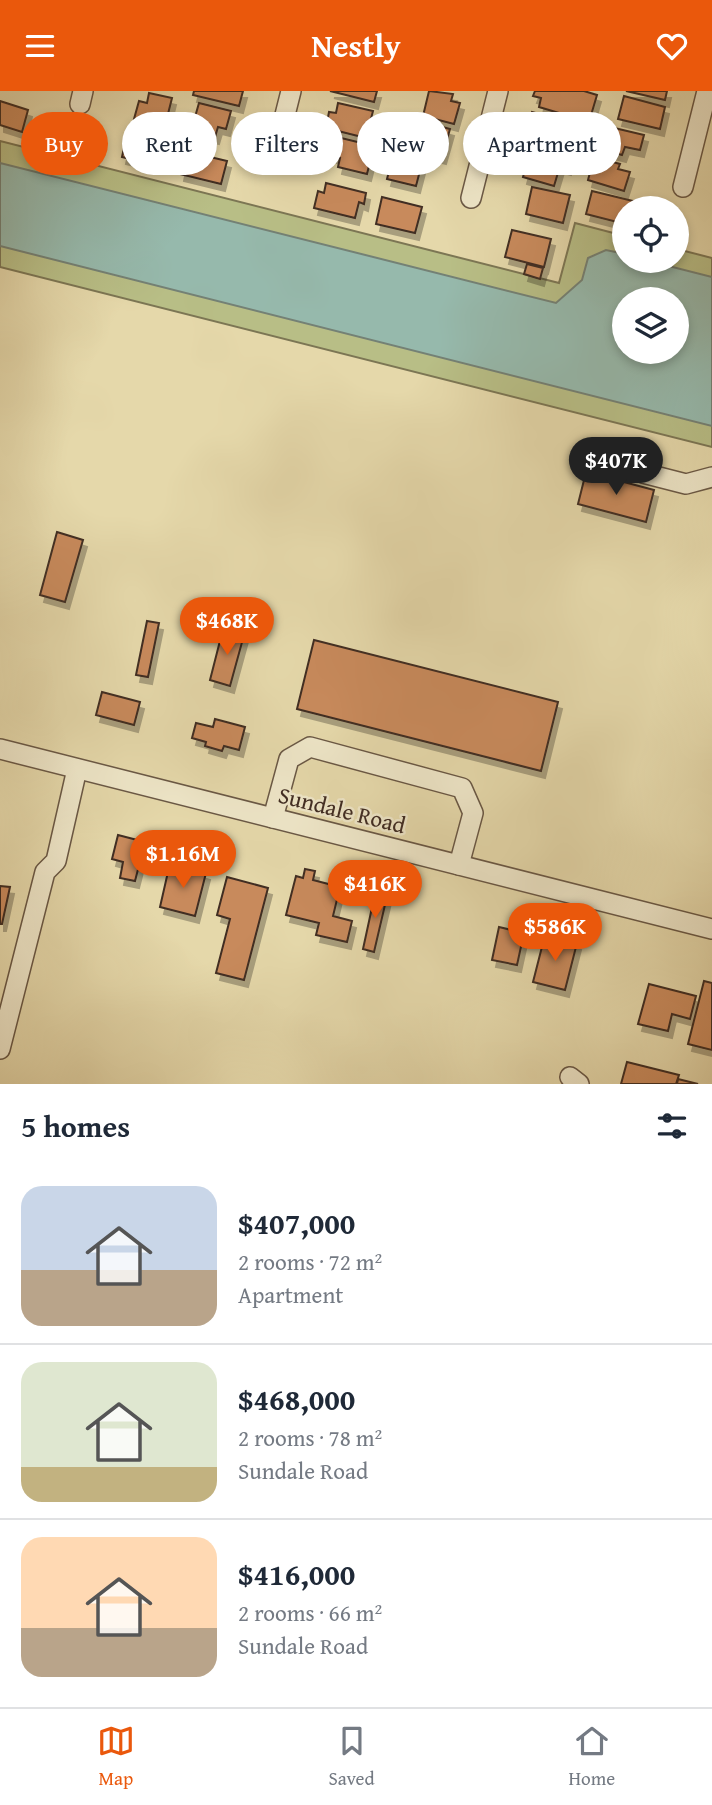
<!DOCTYPE html>
<meta charset="utf-8">
<style>
body{margin:0;font-family:"Gentium Book Plus",serif;background:#f6f6f7;color:#1f2937;height:100vh;display:flex;flex-direction:column;font-size:26px;white-space:nowrap}
*{box-sizing:border-box;margin:0}
p{font-size:23px;color:#747a83}
.icon{flex:none;width:38px;height:38px;fill:none;stroke:currentColor;stroke-width:2;stroke-linecap:round;stroke-linejoin:round}
.map{position:relative;height:993px;overflow:hidden}
.details{display:flex;flex-direction:column;background:#fff;flex:1}
.details>*{flex:none}
.guide{position:absolute;left:21px;top:21px;width:670px;height:63px;display:flex;gap:14px}
.controls{position:absolute;left:612px;top:105px;display:grid;gap:14px}
.controls a{display:grid;place-items:center;width:77px;height:77px;border-radius:50%;background:#fff;box-shadow:0 4px 10px #0003;font-size:35px}
.price{position:absolute;translate:-50% -60px;padding:0 16px;border-radius:24px;background:#ea580c;color:#fff;font-size:23px;line-height:46px;filter:drop-shadow(0 2px 4px #0008)}
.price::after{content:'';position:absolute;left:50%;top:42px;width:21px;height:16px;margin-left:-10px;background:inherit;clip-path:polygon(0 0,100% 0,50% 100%)}
.price.on{background:#222;color:#fff}
ul{padding:0;list-style:none}
li{display:flex;align-items:center;gap:21px;height:175px;padding:0 21px}
li+li{border-top:2px solid #e0e1e3}
li span{display:grid;place-items:center;flex:none;width:196px;height:140px;border-radius:21px;color:#555}
li>.icon{margin-inline-start:auto}
span .icon{width:84px;height:84px;fill:#fffc;stroke-width:1}
li b{font-size:30px}
h2{display:flex;justify-content:space-between;align-items:center;height:84px;padding:0 21px;font-size:30px}
.tag{padding:0 24px;border-radius:32px;background:#fff;box-shadow:0 4px 10px #0003;font-size:24px;line-height:63px}
.tag.on{background:#ea580c;color:#fff}
header{display:flex;justify-content:space-between;align-items:center;height:91px;padding:0 21px;background:#ea580c;color:#fff;font-size:32px;font-weight:700}
.tabs{display:flex;justify-content:space-around;align-items:center;height:98px;border-top:2px solid #e0e1e3;background:#fff;font-size:19px;color:#747a83}
.tabs a{display:grid;justify-items:center;gap:4px}
.tabs .on{color:#ea580c}
.map>svg:first-child{display:block}
.green{fill:#b8be86;stroke:#7c7654;stroke-width:2;fill-rule:evenodd}
.water{fill:#96b9ac;stroke:#748175;stroke-width:2;fill-rule:evenodd}
.building{fill:#c88a5c;stroke:#412d23;stroke-width:2;filter:url(#shadow)}
.lines{fill:none;stroke-linecap:round;stroke-linejoin:round}
.minor-casing{stroke:#6a5845;stroke-width:22}
.minor{stroke:#eee6c8;stroke-width:19}
.labels{text-anchor:middle;stroke-width:5;stroke-linejoin:round;paint-order:stroke}
.street-label{font-size:23px;fill:#412d23;stroke:#eee6c8}
</style>
<header><svg class="icon" aria-label="menu" viewBox="0 0 24 24"><path d="M4 6h16M4 12h16M4 18h16"/></svg>Nestly<svg class="icon" aria-label="heart" viewBox="0 0 24 24"><path d="M12 20l-8-8c-3-5 5-10 8-4 3-6 11-1 8 4z"/></svg></header>
<div class="map">
<svg width="712" height="993" viewBox="0 0 712 993">
<defs>
<filter id="shadow"><feDropShadow dx="4" dy="7" stdDeviation="0" flood-color="#0004"/></filter>
</defs>
<rect width="100%" height="100%" fill="#e5d8aa"/>
<filter id="stains"><feTurbulence type="fractalNoise" baseFrequency=".00286" numOctaves="4"/><feColorMatrix values="0 0 0 0 .2 0 0 0 0 .09 0 0 0 0 .02 0 0 0 .5 -.17"/></filter>
<radialGradient id="worn" r=".72"><stop offset=".6" stop-color="#630" stop-opacity="0"/><stop offset="1" stop-color="#630" stop-opacity=".3"/></radialGradient>
<path class="green" d="M0,50L559,192L575,132L625,145V170H677V158L712,167V356L0,176ZM625,208H677V261H625Z"/>
<path class="water" d="M0,72L556,212L582,189L588,167L606,159L625,163V170H649L712,186V335L0,155ZM625,208H677V261H625Z"/>
<g class="building">
<polygon points="194,0 243,0 239,15 193,4"/>
<polygon points="330,0 377,0 374,11"/>
<polygon points="429,0 453,3 451,10 460,12 454,33 423,25"/>
<polygon points="535,0 584,0 597,4 589,31 539,16 541,7 533,5"/>
<polygon points="626,0 667,0 665,9"/>
<polygon points="149,2 172,7 165,35 134,28 139,10 147,12"/>
<polygon points="624,5 665,16 660,38 618,28"/>
<polygon points="0,10 28,19 22,41 0,34"/>
<polygon points="199,12 231,20 226,38 218,36 215,46 191,40"/>
<polygon points="338,12 373,20 366,47 326,37 329,21 336,22"/>
<polygon points="532,21 586,36 578,65 524,49"/>
<polygon points="405,26 450,38 442,66 397,54"/>
<polygon points="606,35 644,44 640,59 625,56 622,64 600,58"/>
<polygon points="138,40 161,46 154,74 122,66 126,48 135,50"/>
<polygon points="337,46 374,55 367,83 338,76 340,67 333,65"/>
<polygon points="521,55 569,69 567,77 560,75 554,95 523,86 526,75 516,72"/>
<polygon points="185,60 227,70 221,93 180,83"/>
<polygon points="394,61 423,68 416,95 387,88"/>
<polygon points="594,66 620,73 618,78 630,81 624,100 588,89"/>
<polygon points="326,92 366,102 364,113 359,111 355,127 314,117 318,100 324,102"/>
<polygon points="532,96 570,104 563,132 526,123"/>
<polygon points="592,100 633,110 631,117 625,117 625,133 586,123"/>
<polygon points="382,106 422,116 415,142 376,133"/>
<polygon points="512,139 551,148 544,176 505,166"/>
<polygon points="527,173 543,177 540,188 524,183"/>
<polygon points="586,381 654,399 646,431 578,413"/>
<polygon points="57,441 83,449 65,511 40,504"/>
<polygon points="147,530 159,532 148,586 136,584"/>
<polygon points="223,538 244,544 230,595 210,589"/>
<polygon points="314,549 558,611 541,680 297,618"/>
<polygon points="102,601 140,611 134,634 96,624"/>
<polygon points="215,628 245,636 239,659 224,655 222,660 205,655 206,651 192,647 196,632 213,636"/>
<polygon points="118,744 145,751 135,790 120,787 123,771 112,768"/>
<polygon points="170,772 206,782 195,825 160,816"/>
<polygon points="305,778 315,780 313,789 340,796 333,825 352,830 347,851 316,844 319,832 286,824 296,785 303,787"/>
<polygon points="227,786 268,797 244,889 216,882 230,828 217,824"/>
<polygon points="0,795 10,796 2,833 0,833"/>
<polygon points="376,798 388,801 374,861 363,858"/>
<polygon points="499,836 524,842 517,874 492,869"/>
<polygon points="545,844 577,852 565,899 533,891"/>
<polygon points="704,890 712,892 712,959 688,953"/>
<polygon points="649,893 696,905 690,928 672,923 668,940 638,933"/>
<polygon points="627,971 679,984 676,993 621,993"/>
<polygon points="678,988 698,993 677,993"/>
</g>
<g class="lines">
<defs>
<g id="minor">
<polyline points="80,13 83,0"/>
<polyline points="277,56 291,0"/>
<polyline points="683,96 707,0"/>
<polyline points="471,107 498,0"/>
<polyline points="643,382 686,393 712,386"/>
<polyline points="0,658 712,838"/>
<polyline points="273,727 289,668 310,656 462,697 473,722 459,774"/>
<polyline points="0,958 45,781 56,770 77,678"/>
<polyline points="570,986 579,993"/>
</g>
</defs>
<use href="#minor" class="minor-casing"/>
<use href="#minor" class="minor"/>
</g>
<g class="labels">
<g class="street-label">
<text transform="translate(342 719) rotate(14)" y="8">Sundale Road</text>
</g>
</g>
<rect width="100%" height="100%" filter="url(#stains)"/>
<rect width="100%" height="100%" fill="url(#worn)"/>
</svg>
<div class="controls">
<a><svg class="icon" aria-label="locate" viewBox="0 0 24 24"><circle cx="12" cy="12" r="6"/><path d="M12 2v4M12 18v4M2 12h4M18 12h4"/></svg></a>
<a><svg class="icon" aria-label="layers" viewBox="0 0 24 24"><path d="M12 4l9 5-9 5-9-5zM3 14l9 5 9-5"/></svg></a>
</div>
<b class="price on" style="left:616px;top:406px">$407K</b>
<b class="price" style="left:227px;top:566px">$468K</b>
<b class="price" style="left:183px;top:799px">$1.16M</b>
<b class="price" style="left:375px;top:829px">$416K</b>
<b class="price" style="left:555px;top:872px">$586K</b>
<div class="guide">
<a class="tag on">Buy</a>
<a class="tag">Rent</a>
<a class="tag">Filters</a>
<a class="tag">New</a>
<a class="tag">Apartment</a>
</div>
</div>
<section class="details">
<h2>5 homes<svg class="icon" aria-label="filters" viewBox="0 0 24 24"><path d="M4 7h16M4 17h16"/><circle cx="9" cy="7" r="2"/><circle cx="15" cy="17" r="2"/></svg></h2>
<ul>
<li><span style="background:linear-gradient(#c9d6e8 60%,#b9a48a 0)"><svg class="icon" aria-label="home" viewBox="0 0 24 24"><path d="M3 11l9-7 9 7M6 9v11h12V9"/></svg></span><div><b>$407,000</b><p>2 rooms · 72 m²</p><p>Apartment</p></div></li>
<li><span style="background:linear-gradient(#dfe7d0 75%,#c2b280 0)"><svg class="icon" aria-label="home" viewBox="0 0 24 24"><path d="M3 11l9-7 9 7M6 9v11h12V9"/></svg></span><div><b>$468,000</b><p>2 rooms · 78 m²</p><p>Sundale Road</p></div></li>
<li><span style="background:linear-gradient(#ffd9b3 65%,#b9a48a 0)"><svg class="icon" aria-label="home" viewBox="0 0 24 24"><path d="M3 11l9-7 9 7M6 9v11h12V9"/></svg></span><div><b>$416,000</b><p>2 rooms · 66 m²</p><p>Sundale Road</p></div></li>
</ul>
</section>
<nav class="tabs">
<a class="on"><svg class="icon" aria-label="map" viewBox="0 0 24 24"><path d="M3 6l6-2 6 2 6-2v14l-6 2-6-2-6 2zM9 4v14M15 6v14"/></svg>Map</a>
<a><svg class="icon" aria-label="saved" viewBox="0 0 24 24"><path d="M7 4h10v16l-5-4-5 4z"/></svg>Saved</a>
<a><svg class="icon" aria-label="home" viewBox="0 0 24 24"><path d="M3 11l9-7 9 7M6 9v11h12V9"/></svg>Home</a>
</nav>
